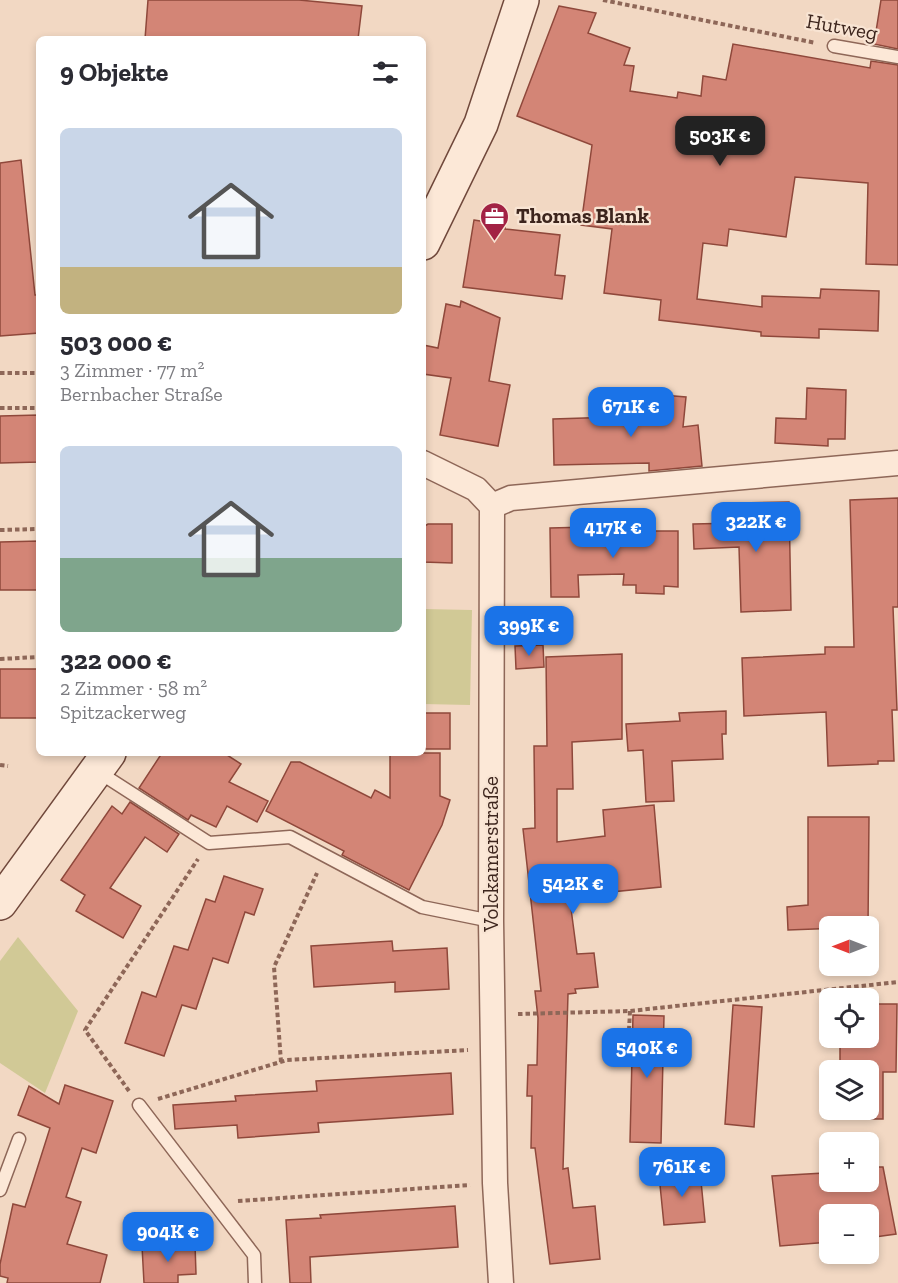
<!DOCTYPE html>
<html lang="de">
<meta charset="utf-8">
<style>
body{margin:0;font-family:"Zilla Slab",serif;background:#f2f2f3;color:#2b2b33;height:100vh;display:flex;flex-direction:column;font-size:22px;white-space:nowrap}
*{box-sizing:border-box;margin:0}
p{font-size:20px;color:#7c7c81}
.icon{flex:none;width:33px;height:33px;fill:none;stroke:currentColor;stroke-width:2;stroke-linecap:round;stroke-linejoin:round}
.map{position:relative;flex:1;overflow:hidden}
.panel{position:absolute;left:36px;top:36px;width:390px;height:720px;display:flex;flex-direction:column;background:#fff;border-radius:9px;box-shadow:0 3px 9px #0003}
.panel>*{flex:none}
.needle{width:39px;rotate:270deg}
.controls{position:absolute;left:819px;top:916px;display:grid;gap:12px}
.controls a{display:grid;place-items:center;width:60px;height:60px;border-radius:9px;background:#fff;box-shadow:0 3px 9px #0003;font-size:30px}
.price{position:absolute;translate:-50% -51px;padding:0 14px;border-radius:12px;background:#1a73e8;color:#fff;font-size:20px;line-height:39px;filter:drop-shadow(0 2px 3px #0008)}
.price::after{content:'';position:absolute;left:50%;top:36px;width:18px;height:14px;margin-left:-9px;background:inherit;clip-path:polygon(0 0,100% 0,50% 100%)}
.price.current{background:#222;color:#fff}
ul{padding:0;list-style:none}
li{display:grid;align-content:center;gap:12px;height:318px;padding:0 24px}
li span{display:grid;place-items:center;height:186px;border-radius:9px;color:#555}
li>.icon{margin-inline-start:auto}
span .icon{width:108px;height:108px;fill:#fffc;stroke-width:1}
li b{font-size:26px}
h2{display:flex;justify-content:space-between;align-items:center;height:72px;padding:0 24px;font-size:26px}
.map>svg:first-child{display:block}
.green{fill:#d1c996}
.building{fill:#d38576;stroke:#8f483b;stroke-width:1.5}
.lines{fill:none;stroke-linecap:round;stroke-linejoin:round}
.lane-casing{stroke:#8e6758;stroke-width:15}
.street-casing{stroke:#8e6758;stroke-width:27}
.secondary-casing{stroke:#70483b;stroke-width:36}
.path{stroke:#8e6758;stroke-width:4;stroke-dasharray:4.5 3;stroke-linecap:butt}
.lane{stroke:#fce8d7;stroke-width:12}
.street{stroke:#fce8d7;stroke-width:24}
.secondary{stroke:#fce8d7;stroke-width:33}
.labels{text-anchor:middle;stroke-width:4.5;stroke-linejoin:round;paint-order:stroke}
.street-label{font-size:21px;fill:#3d251d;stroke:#f8e4d3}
.poi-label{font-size:21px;font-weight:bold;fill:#3d251d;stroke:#f8e4d3;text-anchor:start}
</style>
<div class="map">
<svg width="898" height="1283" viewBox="0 0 898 1283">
<rect width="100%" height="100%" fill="#f2d8c3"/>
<g class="green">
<polygon points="423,609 472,610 470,705 423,704"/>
<polygon points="18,937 78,1011 45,1093 0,1063 0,961"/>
</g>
<g class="building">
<polygon points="148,0 299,0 362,6 358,39 145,39"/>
<polygon points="881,0 898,0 898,49 874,44"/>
<polygon points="559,6 596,13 588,33 630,48 624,65 634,66 630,91 677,98 678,92 701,96 703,76 726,80 733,44 870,68 871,61 898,65 898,265 866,264 868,183 795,177 786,237 729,229 727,246 703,243 697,299 762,307 762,296 820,298 821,289 879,291 878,331 819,329 819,338 761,336 761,332 659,320 661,300 604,293 612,229 581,225 592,145 517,116"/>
<polygon points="21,160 35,295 39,295 39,333 0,336 0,163"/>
<polygon points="474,220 505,225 505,229 560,235 555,275 565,276 562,299 463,287"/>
<polygon points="461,301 500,318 489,381 510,385 498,446 440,435 451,378 423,374 423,345 438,348 446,304 460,307"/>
<polygon points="807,388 846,390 845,439 828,439 828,446 775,443 776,418 806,419"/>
<polygon points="650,394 686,397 683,427 698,425 702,466 649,471 649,463 554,465 553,419 648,416"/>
<polygon points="39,415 39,462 0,463 0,416"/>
<polygon points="898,498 898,607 893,607 897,710 892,710 894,761 878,761 878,764 828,766 826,712 744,716 742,658 825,654 825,647 854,647 850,500"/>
<polygon points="789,502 791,610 741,612 739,547 694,549 693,524 739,523 738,503"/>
<polygon points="428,524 452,524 452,563 423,562 423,527"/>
<polygon points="589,527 589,531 678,531 678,587 664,586 664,594 636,593 636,585 623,585 624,574 578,575 579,597 551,597 550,528"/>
<polygon points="39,541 39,590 0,590 0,542"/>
<polygon points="543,645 544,667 516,669 515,646"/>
<polygon points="622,654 622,739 572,742 573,789 557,789 557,842 605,836 603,810 654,805 661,887 581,895 581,900 570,901 577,954 594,953 598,987 575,989 576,993 568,994 563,1169 568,1168 573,1208 595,1206 600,1259 550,1264 535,1148 531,1148 532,1096 527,1096 528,1065 537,1065 538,1018 535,991 541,991 523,829 535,828 534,746 547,746 546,657"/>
<rect x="0" y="669" width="39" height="49"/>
<polygon points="726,711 726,734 722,734 723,759 672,761 674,801 646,802 643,750 628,751 626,724 680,721 679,713"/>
<rect x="425" y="713" width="25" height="36"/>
<polygon points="162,753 224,753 241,764 229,782 268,801 257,822 227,806 216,827 191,815 188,820 139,788"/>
<polygon points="390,753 440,753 440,796 450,800 442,825 409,890 342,855 344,851 266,811 291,762 300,762 371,798 375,790 390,798"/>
<polygon points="130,802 179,834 167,852 145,837 110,888 141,906 123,938 76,911 85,895 61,880 112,806 122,814"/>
<polygon points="808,817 869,817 868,927 788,930 787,907 808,905"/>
<polygon points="224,876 263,889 254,915 245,912 228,963 213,958 196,1009 182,1005 164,1056 125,1043 142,992 156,997 174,946 188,950 206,899 215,902"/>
<polygon points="392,941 393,951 447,948 449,989 395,992 395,982 314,987 311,946"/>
<polygon points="868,1004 897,1004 896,1072 883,1072 883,1119 839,1119 839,1110 868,1110 868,1071 840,1071 840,1038 868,1038"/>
<polygon points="733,1005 762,1007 754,1127 725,1124"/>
<polygon points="633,1015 664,1016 661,1143 630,1142"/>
<polygon points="451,1073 453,1114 318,1123 319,1132 238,1138 237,1125 175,1129 173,1105 236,1101 235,1096 317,1091 316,1081"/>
<polygon points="65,1085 113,1101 96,1153 82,1148 66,1197 81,1202 67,1244 107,1255 100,1283 7,1283 8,1278 0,1276 0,1264 13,1204 25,1207 50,1128 18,1115 29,1086 59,1104"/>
<polygon points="868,1167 883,1167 896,1234 868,1238 868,1215 830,1215 830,1242 780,1246 772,1176 824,1173 824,1168 830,1168 830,1182 868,1182"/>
<polygon points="700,1171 705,1222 664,1225 659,1175"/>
<polygon points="455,1206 458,1247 310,1257 311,1283 290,1283 286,1220 321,1218 320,1215"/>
<polygon points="195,1244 196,1274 178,1275 178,1283 144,1283 142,1246"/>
</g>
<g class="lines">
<defs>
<g id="lane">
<polyline points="834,46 898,57"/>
<polyline points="97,771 209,843 290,837 422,907 491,921"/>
<polyline points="139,1105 254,1255 255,1283"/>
<polyline points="0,1190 19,1139"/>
</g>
<g id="street">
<polyline points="423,463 476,489 492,506 491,921 495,1183 501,1283"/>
<polyline points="492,506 511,498 898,463"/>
</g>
<g id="secondary">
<polyline points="423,243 481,124 522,0"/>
<polyline points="0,903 109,753"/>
</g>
</defs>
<use href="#lane" class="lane-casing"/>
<use href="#street" class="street-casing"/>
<use href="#secondary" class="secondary-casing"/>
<g class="path">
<polyline points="603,0 816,43"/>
<polyline points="0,373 39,373"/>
<polyline points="0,408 39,408"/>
<polyline points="0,530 39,529"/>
<polyline points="0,659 39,657"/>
<polyline points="0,765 8,766"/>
<polyline points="630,1011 629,1030 632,1038"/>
<polyline points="518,1014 630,1011 898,982"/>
<polyline points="281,1062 274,967 317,873"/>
<polyline points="129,1091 85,1030 198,859"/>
<polyline points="158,1099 287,1060 468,1050"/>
<polyline points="238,1201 470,1185"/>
</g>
<use href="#lane" class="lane"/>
<use href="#street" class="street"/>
<use href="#secondary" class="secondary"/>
</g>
<defs>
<symbol id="office-pin" viewBox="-11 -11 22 30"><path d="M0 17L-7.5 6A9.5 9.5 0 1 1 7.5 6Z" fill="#a22244" stroke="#f8e4d3"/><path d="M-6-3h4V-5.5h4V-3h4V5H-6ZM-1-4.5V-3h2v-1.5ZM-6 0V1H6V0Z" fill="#fff"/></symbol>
</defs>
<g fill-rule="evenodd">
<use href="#office-pin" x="478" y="200" width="33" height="45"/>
</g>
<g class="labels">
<g class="street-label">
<text transform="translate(842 27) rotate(10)" y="7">Hutweg</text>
<text transform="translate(491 854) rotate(-90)" y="7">Volckamerstraße</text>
</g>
<g class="poi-label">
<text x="516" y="223">Thomas Blank</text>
</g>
</g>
</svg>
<div class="controls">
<a><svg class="needle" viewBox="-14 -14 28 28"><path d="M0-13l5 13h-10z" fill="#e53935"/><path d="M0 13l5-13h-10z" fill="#7c7c81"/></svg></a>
<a><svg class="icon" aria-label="locate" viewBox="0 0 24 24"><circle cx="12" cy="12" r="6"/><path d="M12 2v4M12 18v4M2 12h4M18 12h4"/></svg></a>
<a><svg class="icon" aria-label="layers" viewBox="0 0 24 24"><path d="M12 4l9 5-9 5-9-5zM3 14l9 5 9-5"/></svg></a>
<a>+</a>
<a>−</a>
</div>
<b class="price current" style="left:720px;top:167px">503K €</b>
<b class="price" style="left:631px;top:438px">671K €</b>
<b class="price" style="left:756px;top:553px">322K €</b>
<b class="price" style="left:613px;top:559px">417K €</b>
<b class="price" style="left:529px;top:657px">399K €</b>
<b class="price" style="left:573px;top:915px">542K €</b>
<b class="price" style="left:647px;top:1079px">540K €</b>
<b class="price" style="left:682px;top:1198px">761K €</b>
<b class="price" style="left:168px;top:1263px">904K €</b>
<section class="panel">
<h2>9 Objekte<svg class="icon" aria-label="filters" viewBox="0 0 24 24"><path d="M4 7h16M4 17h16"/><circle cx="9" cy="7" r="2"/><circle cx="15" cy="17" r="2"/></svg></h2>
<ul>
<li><span style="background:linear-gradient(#c9d6e8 75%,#c2b280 0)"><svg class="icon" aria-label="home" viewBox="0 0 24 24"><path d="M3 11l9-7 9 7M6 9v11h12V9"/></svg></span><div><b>503 000 €</b><p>3 Zimmer · 77 m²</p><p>Bernbacher Straße</p></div></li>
<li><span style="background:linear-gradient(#c9d6e8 60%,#7fa58c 0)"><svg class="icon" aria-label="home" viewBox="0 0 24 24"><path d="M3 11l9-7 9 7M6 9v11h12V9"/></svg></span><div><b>322 000 €</b><p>2 Zimmer · 58 m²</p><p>Spitzackerweg</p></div></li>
</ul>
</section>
</div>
